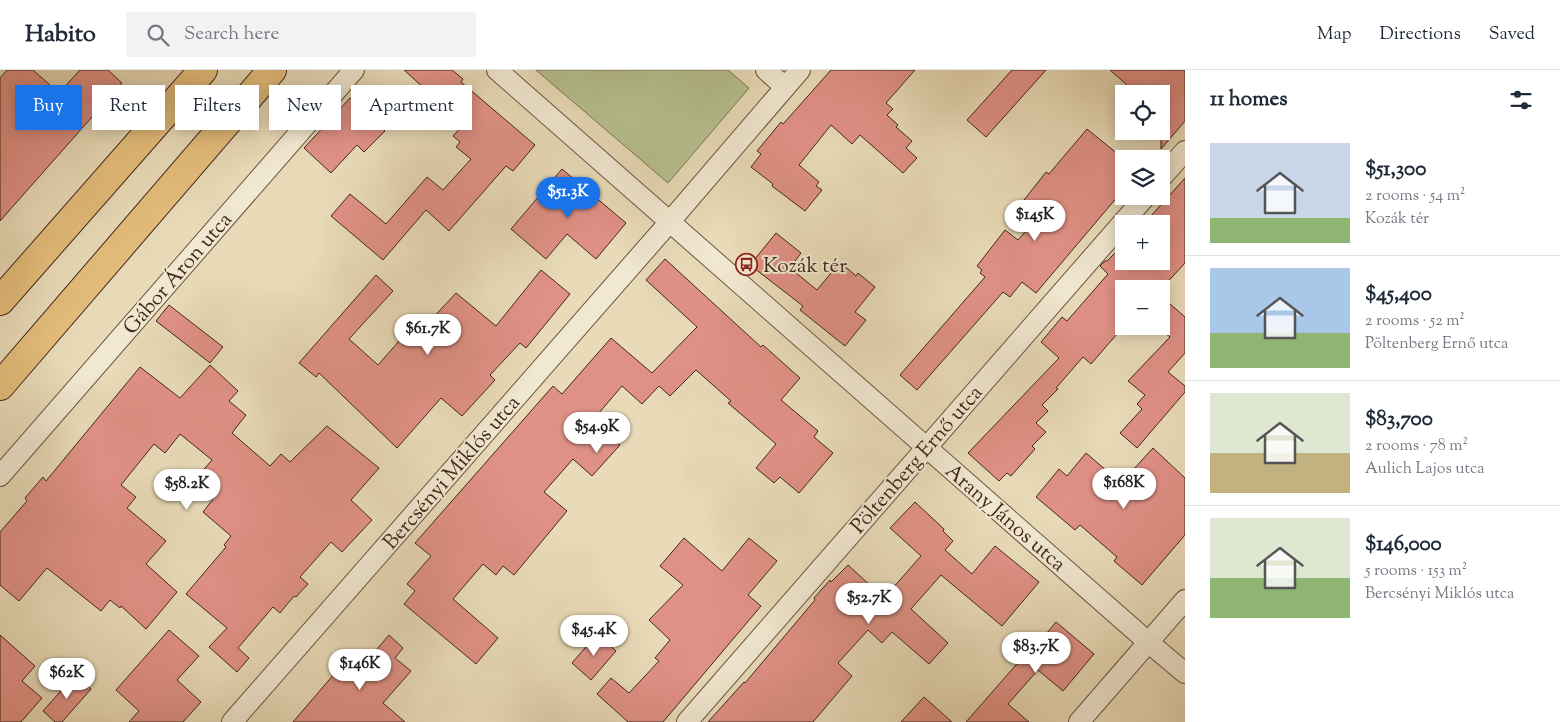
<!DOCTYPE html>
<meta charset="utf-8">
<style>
body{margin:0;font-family:"Sorts Mill Goudy",serif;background:#f2f2f3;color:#1f2937;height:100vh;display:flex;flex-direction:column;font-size:19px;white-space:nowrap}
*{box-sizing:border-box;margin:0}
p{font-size:16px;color:#747a83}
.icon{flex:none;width:28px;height:28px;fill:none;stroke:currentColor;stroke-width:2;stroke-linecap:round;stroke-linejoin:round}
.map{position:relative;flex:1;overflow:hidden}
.details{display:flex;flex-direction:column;background:#fff;width:375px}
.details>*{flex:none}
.hud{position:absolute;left:15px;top:15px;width:475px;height:45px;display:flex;gap:10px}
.tools{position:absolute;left:1115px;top:15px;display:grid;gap:10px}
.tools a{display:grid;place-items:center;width:55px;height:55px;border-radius:0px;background:#fff;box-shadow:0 2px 12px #0003;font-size:25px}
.price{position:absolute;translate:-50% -42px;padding:0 11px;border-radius:18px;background:#fff;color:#222;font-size:16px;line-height:32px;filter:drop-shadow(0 1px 2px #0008)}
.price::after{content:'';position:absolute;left:50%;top:30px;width:15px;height:11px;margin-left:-8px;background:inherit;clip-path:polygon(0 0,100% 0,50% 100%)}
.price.on{background:#1a73e8;color:#fff}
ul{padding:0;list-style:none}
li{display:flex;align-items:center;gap:15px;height:125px;padding:0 25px}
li+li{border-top:1px solid #e0e1e3}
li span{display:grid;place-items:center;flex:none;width:140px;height:100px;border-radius:0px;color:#555}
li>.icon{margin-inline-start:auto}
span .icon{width:60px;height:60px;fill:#fffc;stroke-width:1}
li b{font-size:21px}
h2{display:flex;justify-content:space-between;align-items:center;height:60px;padding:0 25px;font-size:21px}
.chip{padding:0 18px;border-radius:0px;background:#fff;box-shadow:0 2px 12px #0003;font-size:18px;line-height:45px}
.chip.on{background:#1a73e8;color:#fff}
header{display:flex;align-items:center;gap:30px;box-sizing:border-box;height:70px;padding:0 25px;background:#fff;border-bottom:1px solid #e0e1e3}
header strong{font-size:24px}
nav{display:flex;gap:28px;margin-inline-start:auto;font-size:18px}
.search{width:350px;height:45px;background:#f2f2f3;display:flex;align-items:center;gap:12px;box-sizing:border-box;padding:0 18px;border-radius:0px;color:#747a83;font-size:19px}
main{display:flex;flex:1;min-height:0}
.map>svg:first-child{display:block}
.green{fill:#b6c08f;stroke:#7c7455}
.building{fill:#e09186;stroke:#42271b}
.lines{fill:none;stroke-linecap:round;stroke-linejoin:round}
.street-casing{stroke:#6c5442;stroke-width:22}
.primary-casing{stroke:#42271b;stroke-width:30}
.street{stroke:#f1e8d1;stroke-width:20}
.primary{stroke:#e4be7c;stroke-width:28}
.labels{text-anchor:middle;stroke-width:4;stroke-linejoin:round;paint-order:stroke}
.poi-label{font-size:21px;fill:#42271b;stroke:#f1e8d1;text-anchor:start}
.street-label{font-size:21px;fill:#42271b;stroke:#f1e8d1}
</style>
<header>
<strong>Habito</strong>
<div class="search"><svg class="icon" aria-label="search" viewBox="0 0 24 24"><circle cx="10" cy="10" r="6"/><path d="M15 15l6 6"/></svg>Search here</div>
<nav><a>Map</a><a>Directions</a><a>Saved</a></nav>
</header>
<main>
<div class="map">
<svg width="1185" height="652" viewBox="0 0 1185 652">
<rect width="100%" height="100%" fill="#e9dbb8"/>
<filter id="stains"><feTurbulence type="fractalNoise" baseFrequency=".004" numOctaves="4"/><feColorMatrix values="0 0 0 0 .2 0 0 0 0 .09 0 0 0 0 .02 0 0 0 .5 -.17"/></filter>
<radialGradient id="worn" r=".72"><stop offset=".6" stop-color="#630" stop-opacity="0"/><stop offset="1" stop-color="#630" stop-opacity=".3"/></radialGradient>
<polygon class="green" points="536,0 728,0 749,18 668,113"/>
<g class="building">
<polygon points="7,0 33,0 59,23 80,0 108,0 122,13 0,151 0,8"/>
<polygon points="404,0 452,0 463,9 461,12 535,75 513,101 506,96 449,161 426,140 383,190 331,146 350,124 386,154 427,107 443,120 471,89 456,77 460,72 453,66 464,54"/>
<polygon points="831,0 915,0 886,33 893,39 887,45 898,55 896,57 912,71 906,78 917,88 903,103 860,65 852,74 831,55 799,95 819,112 816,116 822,120 805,141 772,116 773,114 751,97 761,84 757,81 781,52 783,54"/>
<polygon points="1012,0 1046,0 986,67 967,50"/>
<polygon points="1110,0 1185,0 1185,51 1161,79 1161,24 1137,24"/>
<polygon points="350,28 385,61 364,82 357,75 331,103 304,78"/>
<polygon points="1087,59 1124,89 1124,119 1036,223 1022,212 1010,227 1003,222 917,320 900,305 985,207 980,203 982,200 977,196 1005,160 1018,170 1041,144 1024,130 1046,102 1049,104"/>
<polygon points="562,99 626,153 596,189 567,164 546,189 511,159"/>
<polygon points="1185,108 1185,193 1161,219 1124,219 1124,256 1091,294 1083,287 1056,318 1058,319 1042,335 1048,341 1036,353 1046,362 1032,376 1035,379 1011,406 1007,403 999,411 968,383 1059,288 1041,272 1062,247 1067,251 1108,204 1100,196 1105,191 1107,191 1124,174 1124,191 1161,191 1161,154 1158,154 1150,147"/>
<polygon points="776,163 801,183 790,198 817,220 840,192 856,206 858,203 875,217 855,242 866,250 845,276 800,240 803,236 750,195"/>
<polygon points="665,189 761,277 763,275 800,308 781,330 818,361 814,367 833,383 799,423 780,407 774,413 756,398 776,374 728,333 731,331 696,300 670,326 659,316 642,334 622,316 592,351 620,375 592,406 573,389 544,422 567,441 514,505 503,496 496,505 483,494 453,529 498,568 476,594 404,534 415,521 407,514 431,486 415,473 553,316 562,324 611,268 652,303 697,257 646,210"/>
<polygon points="541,200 570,224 526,278 520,273 490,305 495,310 462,346 441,328 397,378 319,303 316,307 299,293 376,205 393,221 349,269 378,295 407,262 414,268 456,223 496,256"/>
<polygon points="1161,226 1185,247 1185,283 1168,302 1185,316 1185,322 1137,378 1120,363 1142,339 1137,334 1145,325 1128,311 1170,267 1161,260"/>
<polygon points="169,235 223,277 210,293 156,251"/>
<polygon points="210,295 238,321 229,331 246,345 232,363 270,396 281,384 290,392 327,356 379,398 351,430 372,450 342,482 331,472 300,507 308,514 296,527 294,526 280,543 273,537 238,578 249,588 237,602 209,577 227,558 186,524 226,477 224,475 231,466 203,442 213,429 193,412 212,390 180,364 165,383 154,374 121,415 136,427 127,438 166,471 146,494 177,522 146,559 121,536 120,538 110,530 101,541 47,498 19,531 0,515 0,462 27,431 25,428 43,407 46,411 140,297 180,328"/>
<polygon points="1153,378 1185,408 1185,465 1142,515 1114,491 1117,487 1080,455 1075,460 1036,427 1059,399 1067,406 1086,383 1121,413"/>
<polygon points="915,432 944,459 943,461 953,471 945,480 972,504 995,476 1039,512 1002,556 941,505 911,539 948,573 929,594 892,562 882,573 868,560 838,593 852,606 813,652 708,652 744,612 745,613 815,530 814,528 830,510 831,512 848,495 884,528 921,486 890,458"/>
<polygon points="684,468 722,501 749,468 777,491 748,525 761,536 663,652 628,652 597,624 611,608 629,623 659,591 655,588 670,570 649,550 683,515 660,496"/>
<polygon points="1056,552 1094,584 1063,621 1038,600 1008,634 1029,652 966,652 1029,580 1031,582"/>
<polygon points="169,560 199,586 177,610 201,632 183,652 129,652 139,641 116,620"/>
<polygon points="597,564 616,581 591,610 572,593"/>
<polygon points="0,565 35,596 22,611 42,628 21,652 0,652"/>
<polygon points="389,565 403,578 395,588 411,601 383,633 405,652 293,652 335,603 337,605 343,599 353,607"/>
<polygon points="75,605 91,619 62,652 55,652 43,641"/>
<polygon points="924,627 952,652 901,652"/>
</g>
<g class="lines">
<defs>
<g id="street">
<polyline points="497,0 1148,572 1185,603"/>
<polyline points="766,0 785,17"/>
<polyline points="1161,108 1185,81"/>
<polyline points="0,406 354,0"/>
<polyline points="232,652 660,163 800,0"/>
<polyline points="687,652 1146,126"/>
<polyline points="1079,652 1185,530"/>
</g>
<g id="primary">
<polyline points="0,231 203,0"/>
<polyline points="0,316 272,0"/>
</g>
</defs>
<use href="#street" class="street-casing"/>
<use href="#primary" class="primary-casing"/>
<use href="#street" class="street"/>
<use href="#primary" class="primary"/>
</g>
<defs>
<symbol id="bus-ring" viewBox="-11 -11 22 22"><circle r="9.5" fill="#f1e8d1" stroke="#8f2418" stroke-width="1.5"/><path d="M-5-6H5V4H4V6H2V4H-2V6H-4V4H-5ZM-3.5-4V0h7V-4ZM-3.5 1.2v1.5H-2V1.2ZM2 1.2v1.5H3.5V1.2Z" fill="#8f2418"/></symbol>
</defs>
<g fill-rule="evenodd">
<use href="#bus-ring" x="734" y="182" width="25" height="25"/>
</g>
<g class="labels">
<g class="poi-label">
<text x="763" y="202">Kozák tér</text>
</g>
<g class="street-label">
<text transform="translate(177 203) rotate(-49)" y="7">Gábor Áron utca</text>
<text transform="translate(916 389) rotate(-49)" y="7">Pöltenberg Ernő utca</text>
<text transform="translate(451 402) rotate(-49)" y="7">Bercsényi Miklós utca</text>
<text transform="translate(1006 447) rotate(41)" y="7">Arany János utca</text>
</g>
</g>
<rect width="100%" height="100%" filter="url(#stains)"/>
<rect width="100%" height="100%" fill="url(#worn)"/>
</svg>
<div class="tools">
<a><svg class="icon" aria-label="locate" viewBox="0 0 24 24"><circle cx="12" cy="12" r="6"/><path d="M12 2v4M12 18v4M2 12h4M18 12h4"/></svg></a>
<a><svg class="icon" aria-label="layers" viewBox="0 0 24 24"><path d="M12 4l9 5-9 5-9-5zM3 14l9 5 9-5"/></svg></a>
<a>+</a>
<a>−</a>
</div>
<b class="price on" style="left:568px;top:149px">$51.3K</b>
<b class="price" style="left:1035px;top:172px">$145K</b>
<b class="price" style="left:428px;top:286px">$61.7K</b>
<b class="price" style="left:597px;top:384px">$54.9K</b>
<b class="price" style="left:1124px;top:440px">$168K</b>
<b class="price" style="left:187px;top:441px">$58.2K</b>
<b class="price" style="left:869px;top:555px">$52.7K</b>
<b class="price" style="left:594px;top:587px">$45.4K</b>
<b class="price" style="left:1036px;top:604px">$83.7K</b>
<b class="price" style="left:360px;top:621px">$146K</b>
<b class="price" style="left:67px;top:630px">$62K</b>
<div class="hud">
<a class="chip on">Buy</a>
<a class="chip">Rent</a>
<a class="chip">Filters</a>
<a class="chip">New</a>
<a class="chip">Apartment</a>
</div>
</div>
<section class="details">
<h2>11 homes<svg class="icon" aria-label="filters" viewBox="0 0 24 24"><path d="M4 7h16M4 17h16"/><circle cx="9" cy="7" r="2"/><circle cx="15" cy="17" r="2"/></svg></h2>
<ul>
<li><span style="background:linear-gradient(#c9d6e8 75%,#8fb573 0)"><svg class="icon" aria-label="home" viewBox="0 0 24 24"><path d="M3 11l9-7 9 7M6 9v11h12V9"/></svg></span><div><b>$51,300</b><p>2 rooms · 54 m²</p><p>Kozák tér</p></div></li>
<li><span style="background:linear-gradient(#a9c7e8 65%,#8fb573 0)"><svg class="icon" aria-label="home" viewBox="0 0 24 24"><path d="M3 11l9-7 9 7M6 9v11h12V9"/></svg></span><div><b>$45,400</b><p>2 rooms · 52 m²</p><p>Pöltenberg Ernő utca</p></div></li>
<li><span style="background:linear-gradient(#dfe7d0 60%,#c2b280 0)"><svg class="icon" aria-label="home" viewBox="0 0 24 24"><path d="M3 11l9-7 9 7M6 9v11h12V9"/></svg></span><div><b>$83,700</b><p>2 rooms · 78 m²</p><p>Aulich Lajos utca</p></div></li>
<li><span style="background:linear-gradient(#dfe7d0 60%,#8fb573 0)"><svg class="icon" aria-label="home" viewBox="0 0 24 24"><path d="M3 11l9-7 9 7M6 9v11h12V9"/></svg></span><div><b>$146,000</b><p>5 rooms · 153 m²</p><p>Bercsényi Miklós utca</p></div></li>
</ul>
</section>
</main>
